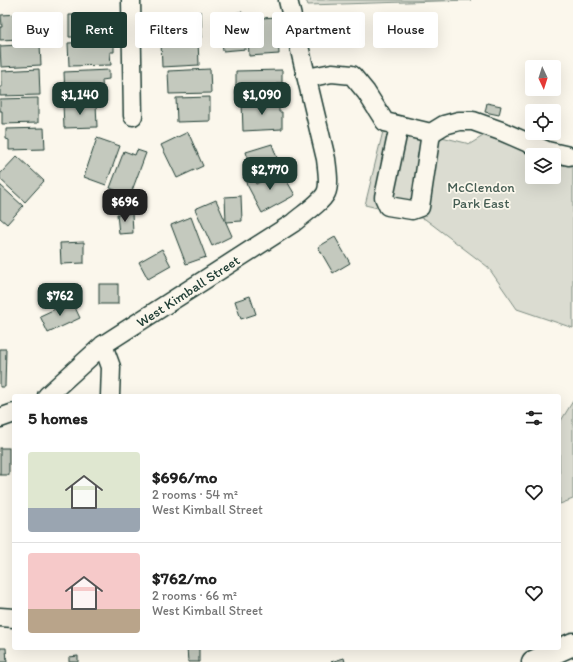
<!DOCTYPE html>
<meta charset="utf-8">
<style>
body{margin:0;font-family:Itim,sans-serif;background:#f2f2f2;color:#222;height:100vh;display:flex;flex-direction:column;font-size:15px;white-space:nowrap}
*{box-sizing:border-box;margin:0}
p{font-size:13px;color:#767676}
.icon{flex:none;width:22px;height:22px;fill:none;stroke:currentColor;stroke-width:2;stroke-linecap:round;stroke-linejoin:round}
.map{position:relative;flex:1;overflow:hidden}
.side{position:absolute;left:12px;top:394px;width:549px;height:256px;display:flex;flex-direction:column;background:#fff;border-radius:4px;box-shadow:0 4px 16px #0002}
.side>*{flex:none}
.banner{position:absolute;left:12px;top:12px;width:549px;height:36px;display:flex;gap:8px}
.needle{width:26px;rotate:176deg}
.tools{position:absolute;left:525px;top:60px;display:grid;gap:8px}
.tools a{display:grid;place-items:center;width:36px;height:36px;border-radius:4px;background:#fff;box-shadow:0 4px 16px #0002;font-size:20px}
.price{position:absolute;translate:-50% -34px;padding:0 9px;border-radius:8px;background:#1f3d34;color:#fff;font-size:13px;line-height:26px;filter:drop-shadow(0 1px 2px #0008)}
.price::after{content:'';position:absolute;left:50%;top:24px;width:12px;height:9px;margin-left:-6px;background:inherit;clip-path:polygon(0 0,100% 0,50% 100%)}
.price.current{background:#222;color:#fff}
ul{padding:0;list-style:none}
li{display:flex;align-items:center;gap:12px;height:100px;padding:0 16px}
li+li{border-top:1px solid #e0e0e0}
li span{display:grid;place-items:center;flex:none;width:112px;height:80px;border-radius:4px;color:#555}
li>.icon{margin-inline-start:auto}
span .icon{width:48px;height:48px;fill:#fffc;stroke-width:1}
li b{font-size:17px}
h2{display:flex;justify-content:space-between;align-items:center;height:48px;padding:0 16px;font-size:17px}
.tag{padding:0 14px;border-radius:4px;background:#fff;box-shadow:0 4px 16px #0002;font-size:14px;line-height:36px}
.tag.current{background:#1f3d34;color:#fff}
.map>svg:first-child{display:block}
.green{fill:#dbdcd1;stroke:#7d8c82;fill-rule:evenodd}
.building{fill:#c4c9be;stroke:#1f3d34}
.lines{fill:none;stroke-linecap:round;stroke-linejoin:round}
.minor-casing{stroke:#1f3d34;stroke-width:21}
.major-casing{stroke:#1f3d34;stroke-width:25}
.minor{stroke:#fbf7ec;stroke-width:18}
.major{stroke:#fbf7ec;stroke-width:22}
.labels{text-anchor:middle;stroke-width:3.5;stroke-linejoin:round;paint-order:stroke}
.park-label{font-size:14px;fill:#455d53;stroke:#fbf7ec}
.street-label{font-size:14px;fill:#1f3d34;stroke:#fbf7ec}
</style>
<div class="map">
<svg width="573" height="662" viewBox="0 0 573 662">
<rect width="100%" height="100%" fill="#fbf7ec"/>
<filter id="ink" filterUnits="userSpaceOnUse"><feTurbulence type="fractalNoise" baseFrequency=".025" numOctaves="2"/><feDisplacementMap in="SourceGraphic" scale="8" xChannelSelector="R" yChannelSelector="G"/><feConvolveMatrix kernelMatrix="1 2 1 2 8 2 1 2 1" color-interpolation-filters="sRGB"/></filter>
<g filter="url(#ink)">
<g class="green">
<polygon points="306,0 471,0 308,5"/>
<path d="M385,123L470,144L493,130L573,156V328L517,309L488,267L425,219L365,205ZM532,155H554V177H532Z"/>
<polygon points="573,401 573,499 560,504 559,424"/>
</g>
<g class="building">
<polygon points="201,12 202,37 162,38 161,13"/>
<polygon points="242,12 246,49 223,51 219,14"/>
<polygon points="39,13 40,38 0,40 0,27 2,27 1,15"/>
<polygon points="69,15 114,15 114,24 98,24 98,19 87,20 88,37 69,37"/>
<polygon points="277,17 279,54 249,56 247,19"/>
<polygon points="198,40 199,65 162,67 161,42"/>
<polygon points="114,41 114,52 110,52 111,65 69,66 68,43"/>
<polygon points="40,44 41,65 1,67 0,46"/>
<polygon points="39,69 40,95 0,96 0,87 2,87 2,71"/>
<polygon points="210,69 211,93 169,94 168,71"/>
<polygon points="109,70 109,79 102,80 103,94 65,96 64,72"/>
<polygon points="282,70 282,83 277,83 277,94 236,94 236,71"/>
<polygon points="210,97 210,121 177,122 176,98"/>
<polygon points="38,98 38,123 2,124 2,111 0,111 0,99"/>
<polygon points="279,100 279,112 282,112 282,129 243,131 242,102"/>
<polygon points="96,103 97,127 64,128 63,104"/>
<polygon points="487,103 501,106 499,115 485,112"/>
<polygon points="44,128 45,149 9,150 9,140 6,139 6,129"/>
<polygon points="188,132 203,166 177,178 161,145"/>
<polygon points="97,138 120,146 106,185 84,177"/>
<polygon points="272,144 277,158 250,166 246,152"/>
<polygon points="137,150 146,153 130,196 110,188 124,151 135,155"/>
<polygon points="17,156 44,181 25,202 0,179 0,174"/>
<polygon points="281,171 295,195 262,213 243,177 250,173 256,184"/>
<polygon points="0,185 23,206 7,224 0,218"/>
<polygon points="241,196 242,221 226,222 225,197"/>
<polygon points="216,200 232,236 212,246 195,209"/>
<polygon points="132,213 133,233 119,234 117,214"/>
<polygon points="191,217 206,257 186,264 171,225"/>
<polygon points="335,237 350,263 333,273 318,247"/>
<polygon points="84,242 84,263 61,264 60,243"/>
<polygon points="162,249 171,266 148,279 139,262"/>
<rect x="99" y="284" width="19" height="20"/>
<polygon points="250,296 256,314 241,319 235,301"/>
<polygon points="72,301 80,318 48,333 40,316"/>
<polygon points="0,349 6,349 5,387 0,387"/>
<rect x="0" y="448" width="9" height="27"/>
<polygon points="0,648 6,648 7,662 0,662"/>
<polygon points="187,648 199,648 199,662 188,662"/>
<polygon points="78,656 78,662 69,662 69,657"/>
<polygon points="344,658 345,662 331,662"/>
</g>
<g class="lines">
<defs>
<g id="minor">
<polyline points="131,0 133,116"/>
<polyline points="307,78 332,73 352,75 366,92 385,122 431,133 444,125 459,121 473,121 501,131 547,151 569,156"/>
<polyline points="399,126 384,197 388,206 412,210 420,207 431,133"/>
<polyline points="103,345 111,367 110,396"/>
<path d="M47,396L103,345L293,223C302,215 321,203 326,193C330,185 327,168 326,159L288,0"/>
<polyline points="0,418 14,413"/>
<polyline points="0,617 14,618"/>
</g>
<polyline id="major" points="533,662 573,644"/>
</defs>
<use href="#minor" class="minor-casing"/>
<use href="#major" class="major-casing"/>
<use href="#minor" class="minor"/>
<use href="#major" class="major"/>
</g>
</g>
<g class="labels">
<g class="park-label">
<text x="481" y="192">McClendon<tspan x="481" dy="16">Park East</tspan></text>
</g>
<g class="street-label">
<text transform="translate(188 291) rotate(-33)" y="5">West Kimball Street</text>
</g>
</g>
</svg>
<div class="tools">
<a><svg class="needle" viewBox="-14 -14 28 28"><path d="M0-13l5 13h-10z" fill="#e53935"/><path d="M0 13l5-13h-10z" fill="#767676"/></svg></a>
<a><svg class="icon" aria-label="locate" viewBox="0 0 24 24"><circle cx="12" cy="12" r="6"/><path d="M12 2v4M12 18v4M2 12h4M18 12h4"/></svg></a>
<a><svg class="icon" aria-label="layers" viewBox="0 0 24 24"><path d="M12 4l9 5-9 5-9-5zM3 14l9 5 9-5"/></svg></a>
</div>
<b class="price" style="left:80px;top:116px">$1,140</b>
<b class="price" style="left:262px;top:116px">$1,090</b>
<b class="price" style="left:270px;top:191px">$2,770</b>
<b class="price current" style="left:125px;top:223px">$696</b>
<b class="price" style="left:60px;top:317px">$762</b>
<div class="banner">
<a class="tag">Buy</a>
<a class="tag current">Rent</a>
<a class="tag">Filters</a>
<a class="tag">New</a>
<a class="tag">Apartment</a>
<a class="tag">House</a>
</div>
<section class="side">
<h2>5 homes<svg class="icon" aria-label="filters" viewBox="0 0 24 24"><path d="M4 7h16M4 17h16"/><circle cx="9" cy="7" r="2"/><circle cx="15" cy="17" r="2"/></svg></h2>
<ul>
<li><span style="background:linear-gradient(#dfe7d0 70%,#9aa5b1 0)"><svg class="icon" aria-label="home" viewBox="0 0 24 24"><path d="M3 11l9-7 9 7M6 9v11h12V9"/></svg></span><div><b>$696/mo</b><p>2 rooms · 54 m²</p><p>West Kimball Street</p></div><svg class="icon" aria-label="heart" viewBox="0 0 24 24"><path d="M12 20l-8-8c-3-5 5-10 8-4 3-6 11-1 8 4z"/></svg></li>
<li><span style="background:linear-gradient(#f6c9c9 70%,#b9a48a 0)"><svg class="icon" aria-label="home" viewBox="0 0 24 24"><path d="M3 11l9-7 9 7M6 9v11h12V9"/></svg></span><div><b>$762/mo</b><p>2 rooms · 66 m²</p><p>West Kimball Street</p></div><svg class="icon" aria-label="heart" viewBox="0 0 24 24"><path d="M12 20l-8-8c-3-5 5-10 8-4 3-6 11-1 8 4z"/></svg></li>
</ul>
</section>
</div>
